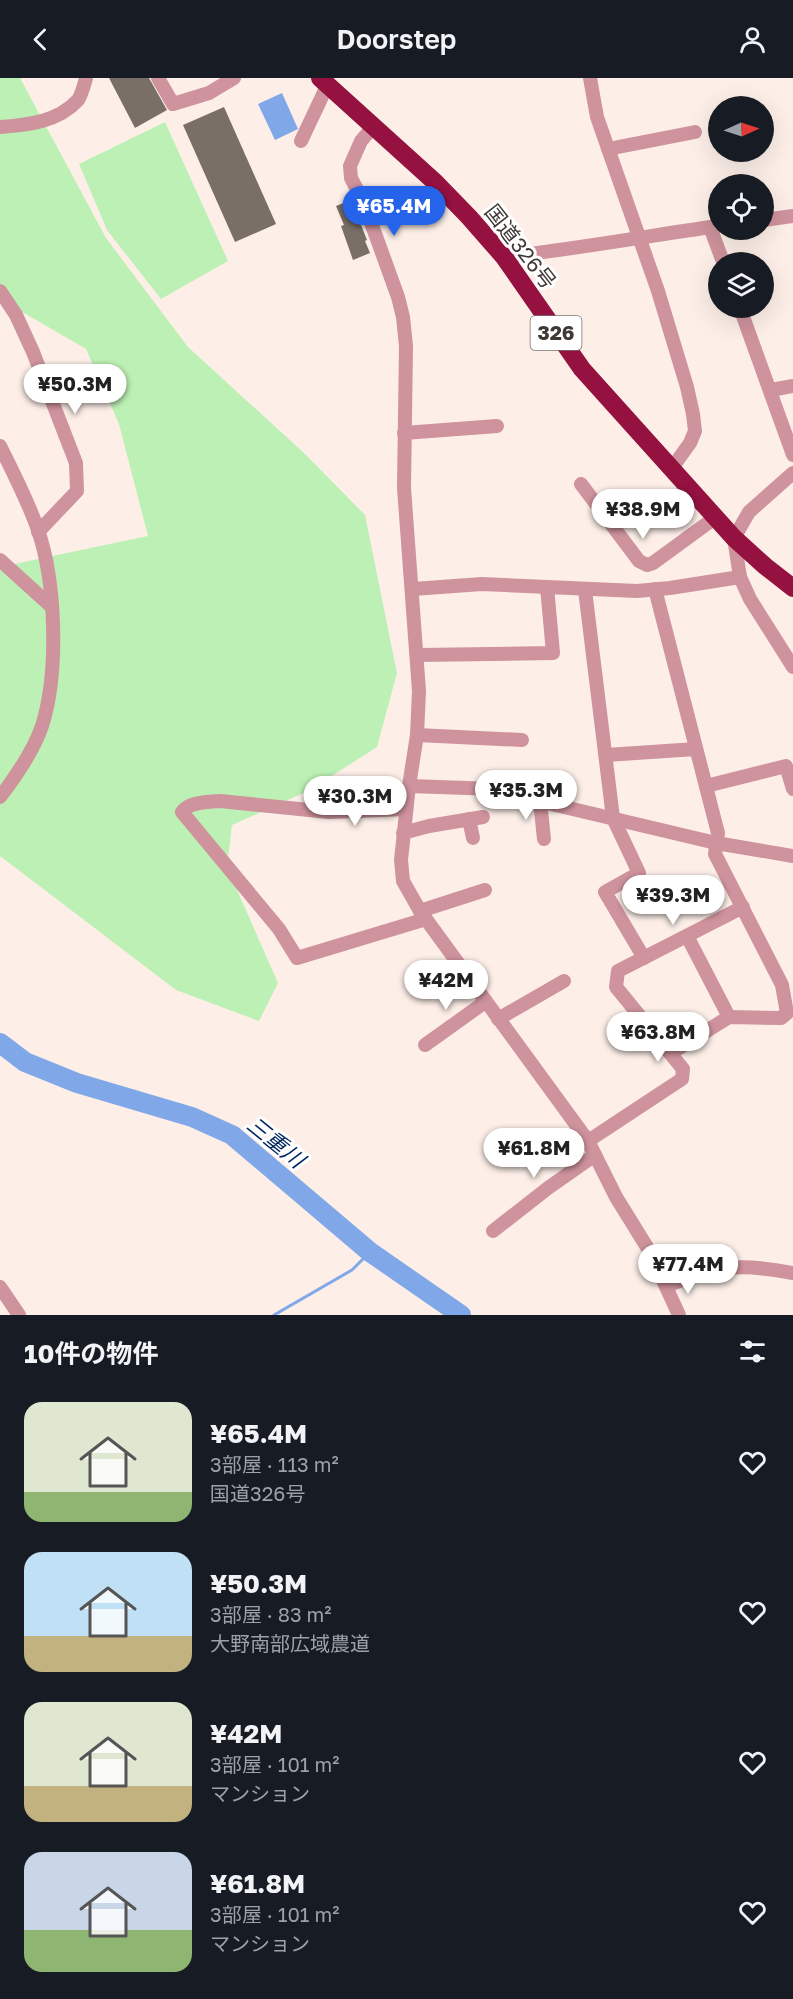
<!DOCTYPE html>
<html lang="ja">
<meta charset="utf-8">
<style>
body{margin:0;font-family:"Golos Text","Noto Sans JP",sans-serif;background:#20242c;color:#f1f3f6;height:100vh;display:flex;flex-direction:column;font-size:22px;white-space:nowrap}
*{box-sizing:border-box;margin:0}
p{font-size:20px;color:#9ea1a6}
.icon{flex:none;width:33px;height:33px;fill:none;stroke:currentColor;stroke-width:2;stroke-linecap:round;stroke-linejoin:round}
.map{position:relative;height:1237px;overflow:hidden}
.drawer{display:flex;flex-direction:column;background:#171b24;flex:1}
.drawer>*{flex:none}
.needle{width:39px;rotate:87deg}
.tools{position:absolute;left:708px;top:18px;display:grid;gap:12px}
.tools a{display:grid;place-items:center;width:66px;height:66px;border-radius:50%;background:#171b24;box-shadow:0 6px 24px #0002;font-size:30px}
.price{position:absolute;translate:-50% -51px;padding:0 14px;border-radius:21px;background:#fff;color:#222;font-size:20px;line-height:39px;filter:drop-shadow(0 2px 3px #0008)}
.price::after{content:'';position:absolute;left:50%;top:36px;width:18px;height:14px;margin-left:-9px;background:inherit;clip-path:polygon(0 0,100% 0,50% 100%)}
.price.active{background:#2563eb;color:#fff}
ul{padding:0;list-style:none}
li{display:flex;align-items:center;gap:18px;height:150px;padding:0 24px}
li span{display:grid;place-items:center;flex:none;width:168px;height:120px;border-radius:18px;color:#555}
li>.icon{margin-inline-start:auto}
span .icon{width:72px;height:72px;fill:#fffc;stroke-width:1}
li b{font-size:26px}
h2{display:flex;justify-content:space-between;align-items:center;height:72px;padding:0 24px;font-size:26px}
header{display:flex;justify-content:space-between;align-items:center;height:78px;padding:0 24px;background:#171b24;font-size:27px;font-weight:600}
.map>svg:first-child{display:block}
.green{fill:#bdf0b4}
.water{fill:#80a7e7}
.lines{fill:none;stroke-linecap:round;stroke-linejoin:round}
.stream{stroke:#80a7e7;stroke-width:3}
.river{stroke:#80a7e7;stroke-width:20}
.building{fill:#796f66}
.minor{stroke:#cf939d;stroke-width:14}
.highway{stroke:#941140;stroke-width:18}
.labels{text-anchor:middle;stroke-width:6;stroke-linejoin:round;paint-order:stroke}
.shield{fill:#fff;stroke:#797472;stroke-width:1.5}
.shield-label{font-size:20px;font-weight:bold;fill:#3f3936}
.street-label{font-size:21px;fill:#3f3936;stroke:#fff}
.water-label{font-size:22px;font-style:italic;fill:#03265e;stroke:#fff}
</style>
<header><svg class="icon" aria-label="back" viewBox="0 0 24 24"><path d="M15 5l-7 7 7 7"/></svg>Doorstep<svg class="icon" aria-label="person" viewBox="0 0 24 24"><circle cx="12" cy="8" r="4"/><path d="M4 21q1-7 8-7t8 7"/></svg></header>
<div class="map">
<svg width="793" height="1237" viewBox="0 0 793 1237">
<rect width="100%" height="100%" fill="#fdefe8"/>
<g class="green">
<polygon points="0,0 20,0 106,160 188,269 304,375 365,437 397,595 377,669 308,713 232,747 227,789 278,905 259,943 176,912 0,778 0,489 148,458 119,346 86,271 0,221"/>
<polygon points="165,44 228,183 161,221 107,152 79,86"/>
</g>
<polygon class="water" points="282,15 298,51 275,62 258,26"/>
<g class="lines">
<polyline class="stream" points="274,1237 352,1192 370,1174"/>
<polyline class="river" points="0,965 25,984 77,1005 192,1039 232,1057 370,1174 461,1237"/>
</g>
<g class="building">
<polygon points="109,0 149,0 167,32 135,50"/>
<polygon points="224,29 276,146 235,164 183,47"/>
<polygon points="351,122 367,162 365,163 370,175 353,182 341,148 344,147 336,128"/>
</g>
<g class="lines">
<g class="minor">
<polyline points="158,0 173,26 209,15 234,0"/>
<polyline points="590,0 597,39 658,213 687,309 693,336 695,353 690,365 672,390"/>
<path d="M0,49C28,47 58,44 78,22C82,16 84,7 86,0"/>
<polyline points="373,49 361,63 350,88 351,100 364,125 398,219 403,239 406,268 404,410 419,613 417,657 409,708 401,782 403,803 420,833 588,1063 616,1119 650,1174 679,1237"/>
<polyline points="301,63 327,8"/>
<polyline points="608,71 695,54"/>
<polyline points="764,142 793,138"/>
<polyline points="710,149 723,184"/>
<path d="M504,179C576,171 647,158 718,148"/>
<polyline points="0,213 16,237 33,274 76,385 77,413 38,454"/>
<polyline points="740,230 793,377"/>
<polyline points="771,312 793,308"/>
<polyline points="404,355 497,348"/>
<path d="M0,368C14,396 28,423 38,452C56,505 59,594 42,648C33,674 17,697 0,719"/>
<polyline points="793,395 749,434 734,460 740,499 750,521 793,589"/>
<polyline points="581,406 639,483 647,487 653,485 716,439"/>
<polyline points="0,482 52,529"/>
<polyline points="413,511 482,506 637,513 670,510 740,499"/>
<polyline points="655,511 718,755 715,776 782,907 787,935 781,940 729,939 671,975"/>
<polyline points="585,512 613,740 639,795 605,814 644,880"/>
<polyline points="418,577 553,575 547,509"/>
<polyline points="417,657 522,662"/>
<polyline points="606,677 696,671"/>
<polyline points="409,708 496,711 515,714 543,724 716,765 793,778"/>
<polyline points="706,708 786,688 793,711"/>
<polyline points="540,723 544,761"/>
<path d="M406,731L329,734L220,723C208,724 189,724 182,734L279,851L297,880L426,841"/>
<polyline points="469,741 473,760"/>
<polyline points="403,755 429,748 483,739"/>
<polyline points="420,833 485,812"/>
<polyline points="687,858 729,939"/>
<polyline points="498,941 564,903"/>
<polyline points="425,967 485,924"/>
<polyline points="588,1063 682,1001 683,991 616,909 618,893 743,829"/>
<polyline points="493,1153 548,1110 595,1077"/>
<path d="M667,1208C718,1187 739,1185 793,1195"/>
<polyline points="0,1209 19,1237"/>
</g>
<polyline class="highway" points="320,0 436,105 469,139 504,179 582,291 734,460 765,488 793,510"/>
</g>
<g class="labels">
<rect class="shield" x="530.5" y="238" width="51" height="34" rx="4.5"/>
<g class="shield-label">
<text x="556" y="262">326</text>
</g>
<g class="street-label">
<text transform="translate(520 169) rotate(52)" y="7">国道326号</text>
</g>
<g class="water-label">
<text transform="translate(276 1064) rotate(39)" y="8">三重川</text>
</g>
</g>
</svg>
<div class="tools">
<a><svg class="needle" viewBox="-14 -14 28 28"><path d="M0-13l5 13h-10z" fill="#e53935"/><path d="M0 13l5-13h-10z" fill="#9ea1a6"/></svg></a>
<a><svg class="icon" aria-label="locate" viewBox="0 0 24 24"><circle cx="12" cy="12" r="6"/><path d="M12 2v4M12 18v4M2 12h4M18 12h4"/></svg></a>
<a><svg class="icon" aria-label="layers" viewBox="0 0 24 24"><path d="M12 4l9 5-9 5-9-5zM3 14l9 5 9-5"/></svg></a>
</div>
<b class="price active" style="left:394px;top:159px">¥65.4M</b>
<b class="price" style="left:75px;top:337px">¥50.3M</b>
<b class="price" style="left:643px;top:462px">¥38.9M</b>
<b class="price" style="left:526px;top:743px">¥35.3M</b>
<b class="price" style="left:355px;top:749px">¥30.3M</b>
<b class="price" style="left:673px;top:848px">¥39.3M</b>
<b class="price" style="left:446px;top:933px">¥42M</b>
<b class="price" style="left:658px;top:985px">¥63.8M</b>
<b class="price" style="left:534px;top:1101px">¥61.8M</b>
<b class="price" style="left:688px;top:1217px">¥77.4M</b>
</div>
<section class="drawer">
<h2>10件の物件<svg class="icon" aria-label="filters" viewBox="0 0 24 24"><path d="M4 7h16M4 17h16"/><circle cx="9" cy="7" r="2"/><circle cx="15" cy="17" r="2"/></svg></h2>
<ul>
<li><span style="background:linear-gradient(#dfe7d0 75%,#8fb573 0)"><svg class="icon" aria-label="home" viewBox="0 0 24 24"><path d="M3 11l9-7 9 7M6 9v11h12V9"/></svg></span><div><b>¥65.4M</b><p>3部屋 · 113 m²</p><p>国道326号</p></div><svg class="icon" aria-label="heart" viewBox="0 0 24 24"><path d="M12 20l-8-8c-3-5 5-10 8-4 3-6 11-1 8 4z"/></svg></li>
<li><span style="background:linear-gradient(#bfe0f5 70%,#c2b280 0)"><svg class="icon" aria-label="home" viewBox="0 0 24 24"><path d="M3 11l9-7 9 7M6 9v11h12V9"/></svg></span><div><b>¥50.3M</b><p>3部屋 · 83 m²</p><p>大野南部広域農道</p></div><svg class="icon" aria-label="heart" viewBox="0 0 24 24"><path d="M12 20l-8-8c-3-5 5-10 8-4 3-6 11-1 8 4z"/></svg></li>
<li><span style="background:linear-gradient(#dfe7d0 70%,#c2b280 0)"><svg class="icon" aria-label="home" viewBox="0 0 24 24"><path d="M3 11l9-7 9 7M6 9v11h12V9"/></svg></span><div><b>¥42M</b><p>3部屋 · 101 m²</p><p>マンション</p></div><svg class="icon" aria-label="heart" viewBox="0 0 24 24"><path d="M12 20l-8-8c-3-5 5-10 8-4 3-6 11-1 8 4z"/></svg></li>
<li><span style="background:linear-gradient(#c9d6e8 65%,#8fb573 0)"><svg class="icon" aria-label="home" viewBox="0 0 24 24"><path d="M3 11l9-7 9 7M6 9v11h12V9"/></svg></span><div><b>¥61.8M</b><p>3部屋 · 101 m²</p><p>マンション</p></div><svg class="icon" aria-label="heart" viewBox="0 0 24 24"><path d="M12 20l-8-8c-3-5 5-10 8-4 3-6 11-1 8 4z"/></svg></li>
</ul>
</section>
